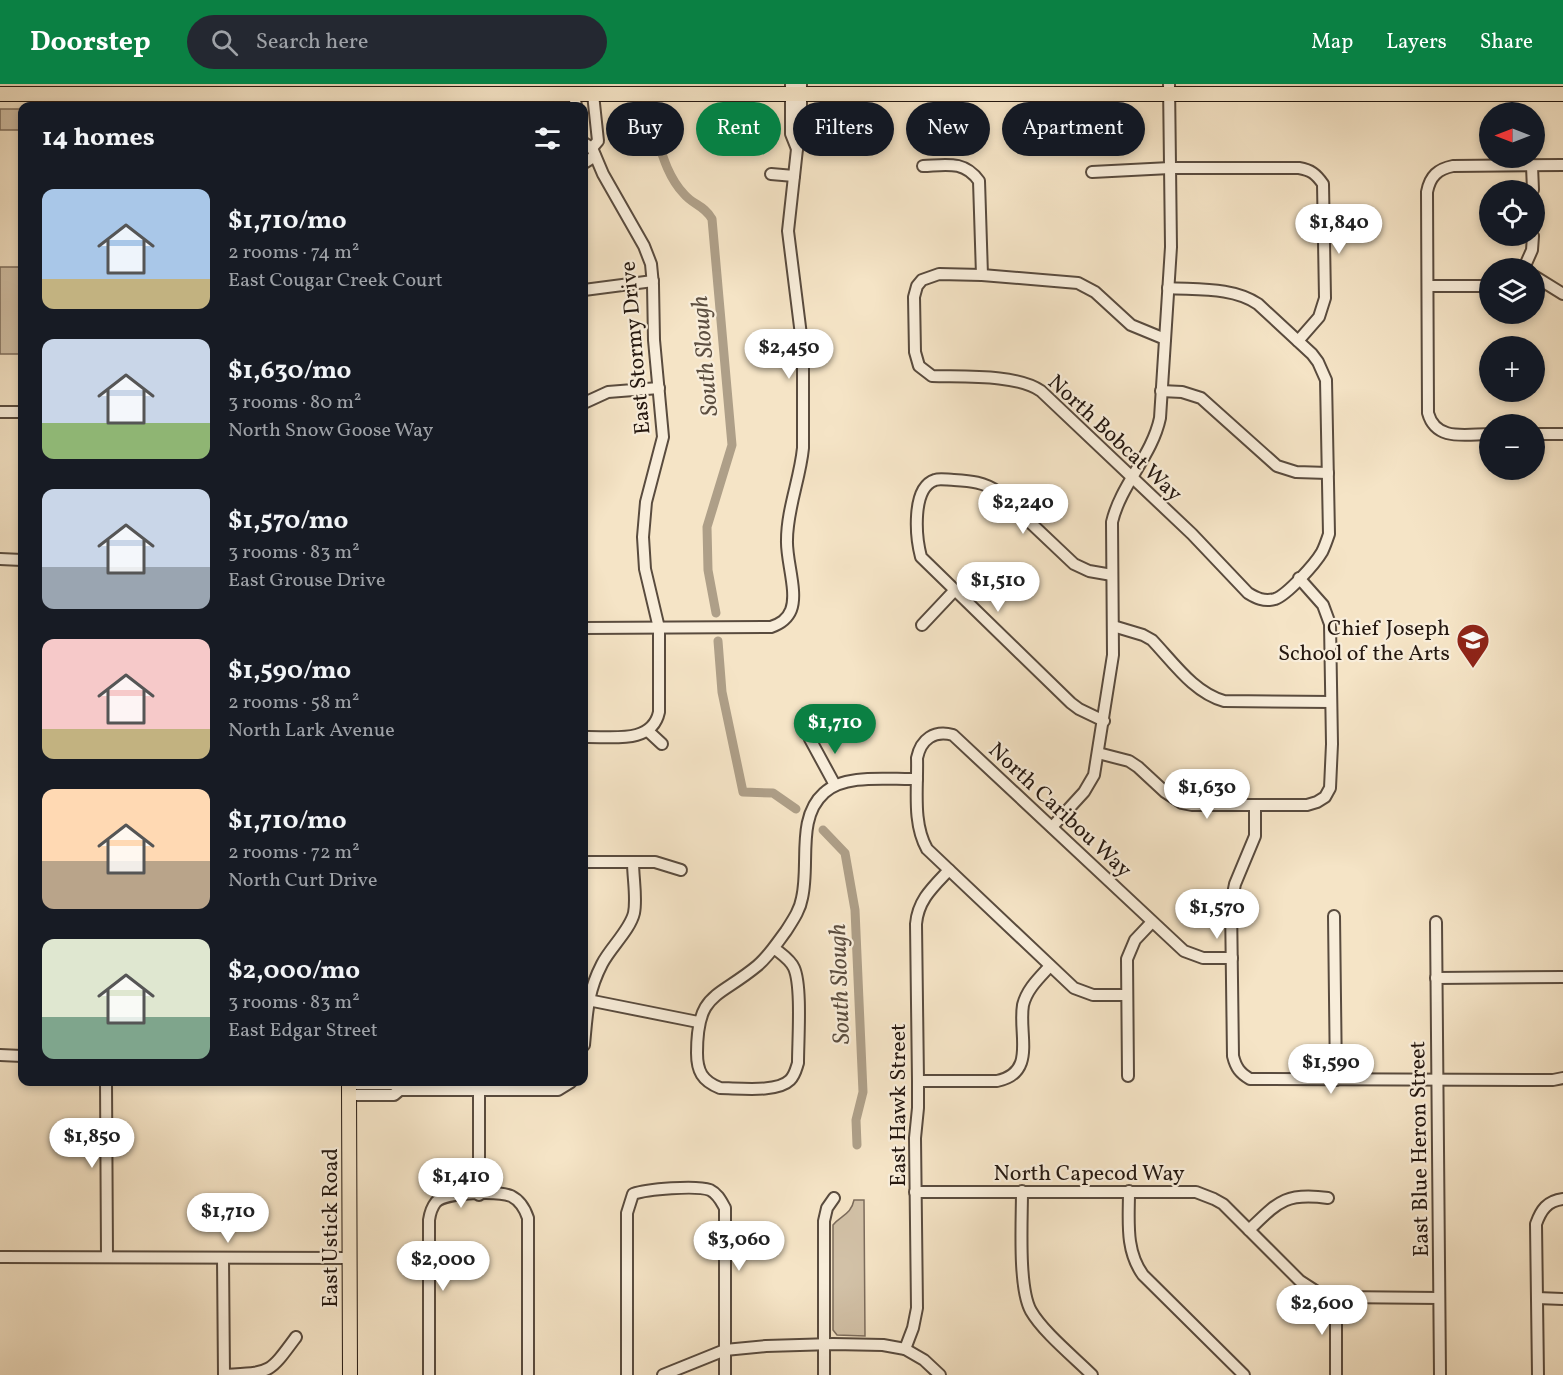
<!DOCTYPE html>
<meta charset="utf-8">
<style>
body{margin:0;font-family:Vollkorn,serif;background:#242831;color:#f1f3f6;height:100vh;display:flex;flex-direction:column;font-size:22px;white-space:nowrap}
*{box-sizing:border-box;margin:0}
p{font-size:20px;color:#9ea1a6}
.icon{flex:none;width:33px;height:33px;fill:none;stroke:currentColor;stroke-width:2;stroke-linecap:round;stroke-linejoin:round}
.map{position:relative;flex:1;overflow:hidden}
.panel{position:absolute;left:18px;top:18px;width:570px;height:984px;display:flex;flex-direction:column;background:#171b24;border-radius:12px;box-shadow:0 3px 9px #0003}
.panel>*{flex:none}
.top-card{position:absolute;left:606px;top:18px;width:570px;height:54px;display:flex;gap:12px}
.needle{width:39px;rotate:270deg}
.buttons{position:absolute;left:1479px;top:18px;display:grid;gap:12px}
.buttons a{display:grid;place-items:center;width:66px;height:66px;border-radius:50%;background:#171b24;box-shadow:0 3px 9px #0003;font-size:30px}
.price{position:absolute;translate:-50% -51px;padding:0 14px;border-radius:21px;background:#fff;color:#222;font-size:20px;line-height:39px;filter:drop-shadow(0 2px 3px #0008)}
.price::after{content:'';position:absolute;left:50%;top:36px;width:18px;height:14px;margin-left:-9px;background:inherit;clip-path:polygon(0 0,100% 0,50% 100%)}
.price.active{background:#0b8043;color:#fff}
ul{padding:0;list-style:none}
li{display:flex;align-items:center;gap:18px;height:150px;padding:0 24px}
li span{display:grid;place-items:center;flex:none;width:168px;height:120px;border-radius:12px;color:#555}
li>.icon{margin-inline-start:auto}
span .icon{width:72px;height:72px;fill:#fffc;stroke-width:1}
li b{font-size:26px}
h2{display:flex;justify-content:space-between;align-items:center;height:72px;padding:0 24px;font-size:26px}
.chip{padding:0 21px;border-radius:27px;background:#171b24;box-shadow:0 3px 9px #0003;font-size:21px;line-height:54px}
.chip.active{background:#0b8043;color:#fff}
header{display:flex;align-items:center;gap:36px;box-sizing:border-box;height:84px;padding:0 30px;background:#0b8043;color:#fff}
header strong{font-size:28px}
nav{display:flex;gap:33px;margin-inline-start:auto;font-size:21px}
.search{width:420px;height:54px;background:#242831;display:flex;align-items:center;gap:15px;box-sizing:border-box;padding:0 21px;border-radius:33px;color:#9ea1a6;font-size:22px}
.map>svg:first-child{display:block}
.green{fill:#d2c1a7;stroke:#7c6c5c;stroke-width:1.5}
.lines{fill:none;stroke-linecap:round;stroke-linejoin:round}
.canal{stroke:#ae9f88;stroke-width:9}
.minor-casing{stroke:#594b3e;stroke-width:14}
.major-casing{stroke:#251810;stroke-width:16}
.minor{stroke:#f8edda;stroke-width:10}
.major{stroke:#f5e4c6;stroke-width:14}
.labels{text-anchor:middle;stroke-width:4.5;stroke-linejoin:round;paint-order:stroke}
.street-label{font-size:22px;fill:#251810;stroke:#f8edda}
.poi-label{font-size:22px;fill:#251810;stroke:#f8edda;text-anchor:end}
.water-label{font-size:24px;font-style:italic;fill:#5c4e40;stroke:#f8edda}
</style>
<header>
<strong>Doorstep</strong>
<div class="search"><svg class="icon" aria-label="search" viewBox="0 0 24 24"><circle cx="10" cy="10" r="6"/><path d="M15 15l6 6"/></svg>Search here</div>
<nav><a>Map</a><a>Layers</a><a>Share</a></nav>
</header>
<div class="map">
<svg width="1563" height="1291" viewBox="0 0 1563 1291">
<rect width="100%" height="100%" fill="#f5e4c6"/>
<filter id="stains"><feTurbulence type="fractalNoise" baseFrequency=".00333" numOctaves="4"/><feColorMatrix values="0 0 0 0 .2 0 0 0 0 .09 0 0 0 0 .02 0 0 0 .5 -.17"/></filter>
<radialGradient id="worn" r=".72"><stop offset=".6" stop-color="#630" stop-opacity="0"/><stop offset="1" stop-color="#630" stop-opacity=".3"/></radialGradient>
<g class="green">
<rect x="0" y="25" width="22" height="21"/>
<rect x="0" y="183" width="22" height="87"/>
<path d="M854,1116H864L865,1252L837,1251L833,1246V1141C841,1131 851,1131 854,1116Z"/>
</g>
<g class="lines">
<g class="canal">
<path d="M652,29L651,36C660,61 665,90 684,110C693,121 704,121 712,135L732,361L707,443L708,486L716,529"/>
<polyline points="718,557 722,608 743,708 773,709 796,725"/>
<polyline points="823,746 845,769 855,826 863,1008 856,1036 857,1061"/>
</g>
<defs>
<g id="minor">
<polyline points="791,0 791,50 797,65 801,50 801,0"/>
<polyline points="574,10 576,22"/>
<polyline points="584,59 592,64 598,57 593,10"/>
<polyline points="584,79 595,72"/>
<path d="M923,82C946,81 964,76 979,97L982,191"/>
<polyline points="1532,82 1533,106"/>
<path d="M1092,88L1170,84H1299C1311,86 1316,90 1323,100L1325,214L1319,233L1298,257"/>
<polyline points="771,90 794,92"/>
<polyline points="1524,184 1532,166 1533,152"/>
<polyline points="1534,192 1563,210"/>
<polyline points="1429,202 1490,202"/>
<polyline points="584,206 653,197"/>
<path d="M1165,255L1131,241L1095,208L1078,199L982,191L939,190L922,196L917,202L914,213L915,268L919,282L932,292C964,293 1016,290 1041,307L1192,450L1248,509C1256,514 1264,518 1275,515C1287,511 1315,480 1322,468C1325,462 1327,456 1329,450L1326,296L1318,278L1312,270L1258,220C1233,203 1198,206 1168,204"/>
<polyline points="1161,307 1182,308 1201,314 1277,382 1296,388 1328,389"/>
<polyline points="584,319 608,308 659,304"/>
<polyline points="0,328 22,328"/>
<polyline points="1518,339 1518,340"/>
<path d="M1490,350C1466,350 1436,358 1428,329L1427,108C1430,92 1438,85 1453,82L1563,81"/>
<polyline points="1534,350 1563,350"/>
<polyline points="0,475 22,476"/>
<polyline points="922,541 954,507"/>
<path d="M1113,542L1143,551L1152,556C1173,578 1194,609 1224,617L1331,618"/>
<path d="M584,544L771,543C780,540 787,536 791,526C798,508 786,476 787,456C787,425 800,395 803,364V267L788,147L797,65"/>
<path d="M1104,637L1079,625L1071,619L921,473C916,454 911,404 935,396C940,394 948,396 954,396C971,397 984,398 998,408L1074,480L1089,487L1112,491"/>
<polyline points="648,647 662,660"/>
<path d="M584,653C610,652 652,661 659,628V544L645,485L643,453L646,418L663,353L654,256L653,201L651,180L644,162L603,90L592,64"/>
<polyline points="810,655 835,701"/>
<polyline points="1098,669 1129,677 1138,683 1165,708 1182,719 1192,721 1307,721 1317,718 1325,713 1330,704 1332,660 1330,540 1323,521 1299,494"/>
<path d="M1255,721V752L1235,800L1231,820L1233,972C1236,984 1240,989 1250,995L1553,996L1563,994"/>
<path d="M1052,743L1084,708L1094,691L1113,571L1112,438C1121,400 1152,372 1160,334L1171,163L1169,0"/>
<polyline points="584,778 655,778 681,786"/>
<polyline points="1334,832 1336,996"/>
<polyline points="1436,838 1440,1291"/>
<path d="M774,864C781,870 790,875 794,884C802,902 798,956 798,979C796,985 795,991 790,996C777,1009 738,1004 720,1004C702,997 697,987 697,969C697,908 717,915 757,882C769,872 777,859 786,847C793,836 800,826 802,814C810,780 796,734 824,709C845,689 890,696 917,695"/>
<polyline points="1436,894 1563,893"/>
<path d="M1127,911H1093L1074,904L927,765C912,738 918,704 917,674C921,655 934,646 953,651L1184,867L1203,874H1232"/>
<polyline points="588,916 698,938"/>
<path d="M584,961C587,930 587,909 602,880C610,864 630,846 634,829C637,814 633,794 633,778"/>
<polyline points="0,971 22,972"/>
<polyline points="1128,992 1127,875 1135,856 1152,838"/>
<path d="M918,997H997C1037,989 1018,950 1023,921C1027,905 1039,894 1050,882"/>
<polyline points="106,998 107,1173"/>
<polyline points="349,1000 393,1000 400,1006 394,1011 349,1011"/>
<polyline points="400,1006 558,1006 571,998"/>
<polyline points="479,1007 479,1111"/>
<path d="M1022,1107C1022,1137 1018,1204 1031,1227C1043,1248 1075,1274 1092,1291"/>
<path d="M1129,1107C1129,1137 1125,1166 1143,1191L1244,1291"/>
<polyline points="915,1108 1196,1108 1214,1115 1223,1120 1300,1197 1317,1208 1336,1213 1439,1214"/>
<path d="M1249,1146C1278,1118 1285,1108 1328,1114"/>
<polyline points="0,1173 350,1174"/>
<polyline points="223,1174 224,1291"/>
<polyline points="1336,1213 1336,1291"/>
<polyline points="1537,1214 1563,1215"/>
<path d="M905,1265L913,1244L917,1224L915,1054L918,1024V997L916,840C918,816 933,803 949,786"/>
<path d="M224,1291C271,1288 268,1291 296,1253"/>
<path d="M429,1291V1136C430,1129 432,1123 436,1118C446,1108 498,1107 511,1112C521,1117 525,1125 528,1134V1291"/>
<path d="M627,1291V1129L633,1110C647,1105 696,1101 710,1106C718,1110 721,1117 725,1124V1291"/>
<polyline points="663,1291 725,1266 766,1262 833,1260 883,1261 905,1265 924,1276 940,1291"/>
<polyline points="824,1291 824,1137 827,1124 834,1114"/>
<path d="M1538,1291L1536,1140C1541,1126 1547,1117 1563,1115"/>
</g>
<g id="major">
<polyline points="0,10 1563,10"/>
<polyline points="349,998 350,1291"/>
</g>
</defs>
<use href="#minor" class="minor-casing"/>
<use href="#major" class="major-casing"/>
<use href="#minor" class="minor"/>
<use href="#major" class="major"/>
</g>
<defs>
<symbol id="school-pin" viewBox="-11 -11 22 30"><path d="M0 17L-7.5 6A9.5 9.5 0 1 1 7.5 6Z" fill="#8f2418" stroke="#f8edda"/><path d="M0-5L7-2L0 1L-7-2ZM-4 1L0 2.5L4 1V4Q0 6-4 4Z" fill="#fff"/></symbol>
</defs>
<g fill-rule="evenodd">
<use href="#school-pin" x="1454" y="537" width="38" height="52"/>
</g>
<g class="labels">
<g class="street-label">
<text transform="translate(634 264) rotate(-95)" y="8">East Stormy Drive</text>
<text transform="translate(1116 353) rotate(43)" y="8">North Bobcat Way</text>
<text transform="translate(1061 725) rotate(43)" y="8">North Caribou Way</text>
<text transform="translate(897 1021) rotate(-90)" y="8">East Hawk Street</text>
<text transform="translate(1418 1065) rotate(-91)" y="8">East Blue Heron Street</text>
<text x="1089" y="1096">North Capecod Way</text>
<text transform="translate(329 1144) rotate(-90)" y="8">East Ustick Road</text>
</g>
<g class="poi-label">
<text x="1450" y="551">Chief Joseph<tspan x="1450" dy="25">School of the Arts</tspan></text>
</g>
<g class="water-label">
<text transform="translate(704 272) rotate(-95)" y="8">South Slough</text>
<text transform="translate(839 900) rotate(-92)" y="8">South Slough</text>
</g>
</g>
<rect width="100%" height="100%" filter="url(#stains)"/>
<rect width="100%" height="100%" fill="url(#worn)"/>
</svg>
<div class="buttons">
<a><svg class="needle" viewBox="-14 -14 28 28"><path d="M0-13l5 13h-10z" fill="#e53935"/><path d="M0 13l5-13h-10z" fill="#9ea1a6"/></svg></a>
<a><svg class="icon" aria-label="locate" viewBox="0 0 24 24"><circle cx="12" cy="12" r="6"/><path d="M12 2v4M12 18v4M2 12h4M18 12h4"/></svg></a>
<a><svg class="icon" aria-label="layers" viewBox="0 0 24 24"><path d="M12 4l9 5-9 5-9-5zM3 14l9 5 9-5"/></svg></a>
<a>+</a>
<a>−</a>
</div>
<b class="price" style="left:1339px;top:171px">$1,840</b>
<b class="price" style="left:789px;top:296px">$2,450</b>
<b class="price" style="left:1023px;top:451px">$2,240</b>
<b class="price" style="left:998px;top:529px">$1,510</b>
<b class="price active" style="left:835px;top:671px">$1,710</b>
<b class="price" style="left:1207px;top:736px">$1,630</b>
<b class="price" style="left:1217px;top:856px">$1,570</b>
<b class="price" style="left:1331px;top:1011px">$1,590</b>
<b class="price" style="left:92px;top:1085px">$1,850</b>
<b class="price" style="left:461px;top:1125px">$1,410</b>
<b class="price" style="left:228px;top:1160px">$1,710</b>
<b class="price" style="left:739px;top:1188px">$3,060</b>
<b class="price" style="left:443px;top:1208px">$2,000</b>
<b class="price" style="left:1322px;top:1252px">$2,600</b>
<div class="top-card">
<a class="chip">Buy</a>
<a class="chip active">Rent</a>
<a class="chip">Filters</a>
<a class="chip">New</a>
<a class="chip">Apartment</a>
</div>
<section class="panel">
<h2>14 homes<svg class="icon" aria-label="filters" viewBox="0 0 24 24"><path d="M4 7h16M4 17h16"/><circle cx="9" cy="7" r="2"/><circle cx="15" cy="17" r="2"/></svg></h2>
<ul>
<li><span style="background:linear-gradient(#a9c7e8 75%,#c2b280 0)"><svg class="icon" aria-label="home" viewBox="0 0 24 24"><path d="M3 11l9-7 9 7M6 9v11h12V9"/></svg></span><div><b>$1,710/mo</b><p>2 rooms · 74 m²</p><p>East Cougar Creek Court</p></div></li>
<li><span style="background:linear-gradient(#c9d6e8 70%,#8fb573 0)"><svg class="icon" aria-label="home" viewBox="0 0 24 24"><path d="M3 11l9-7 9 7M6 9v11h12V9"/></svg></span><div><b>$1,630/mo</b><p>3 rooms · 80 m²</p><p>North Snow Goose Way</p></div></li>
<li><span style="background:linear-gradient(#c9d6e8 65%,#9aa5b1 0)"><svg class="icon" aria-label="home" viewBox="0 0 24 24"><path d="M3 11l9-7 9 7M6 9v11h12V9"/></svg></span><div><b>$1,570/mo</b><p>3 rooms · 83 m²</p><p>East Grouse Drive</p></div></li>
<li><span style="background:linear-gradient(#f6c9c9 75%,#c2b280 0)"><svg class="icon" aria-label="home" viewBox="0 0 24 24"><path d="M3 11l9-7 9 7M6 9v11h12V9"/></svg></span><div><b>$1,590/mo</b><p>2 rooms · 58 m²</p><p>North Lark Avenue</p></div></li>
<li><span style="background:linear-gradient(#ffd9b3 60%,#b9a48a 0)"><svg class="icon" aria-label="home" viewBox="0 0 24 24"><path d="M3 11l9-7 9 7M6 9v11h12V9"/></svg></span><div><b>$1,710/mo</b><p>2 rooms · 72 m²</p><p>North Curt Drive</p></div></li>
<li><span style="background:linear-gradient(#dfe7d0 65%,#7fa58c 0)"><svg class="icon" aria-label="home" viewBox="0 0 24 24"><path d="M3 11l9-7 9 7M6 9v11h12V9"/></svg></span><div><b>$2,000/mo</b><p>3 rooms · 83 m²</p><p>East Edgar Street</p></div></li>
</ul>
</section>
</div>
